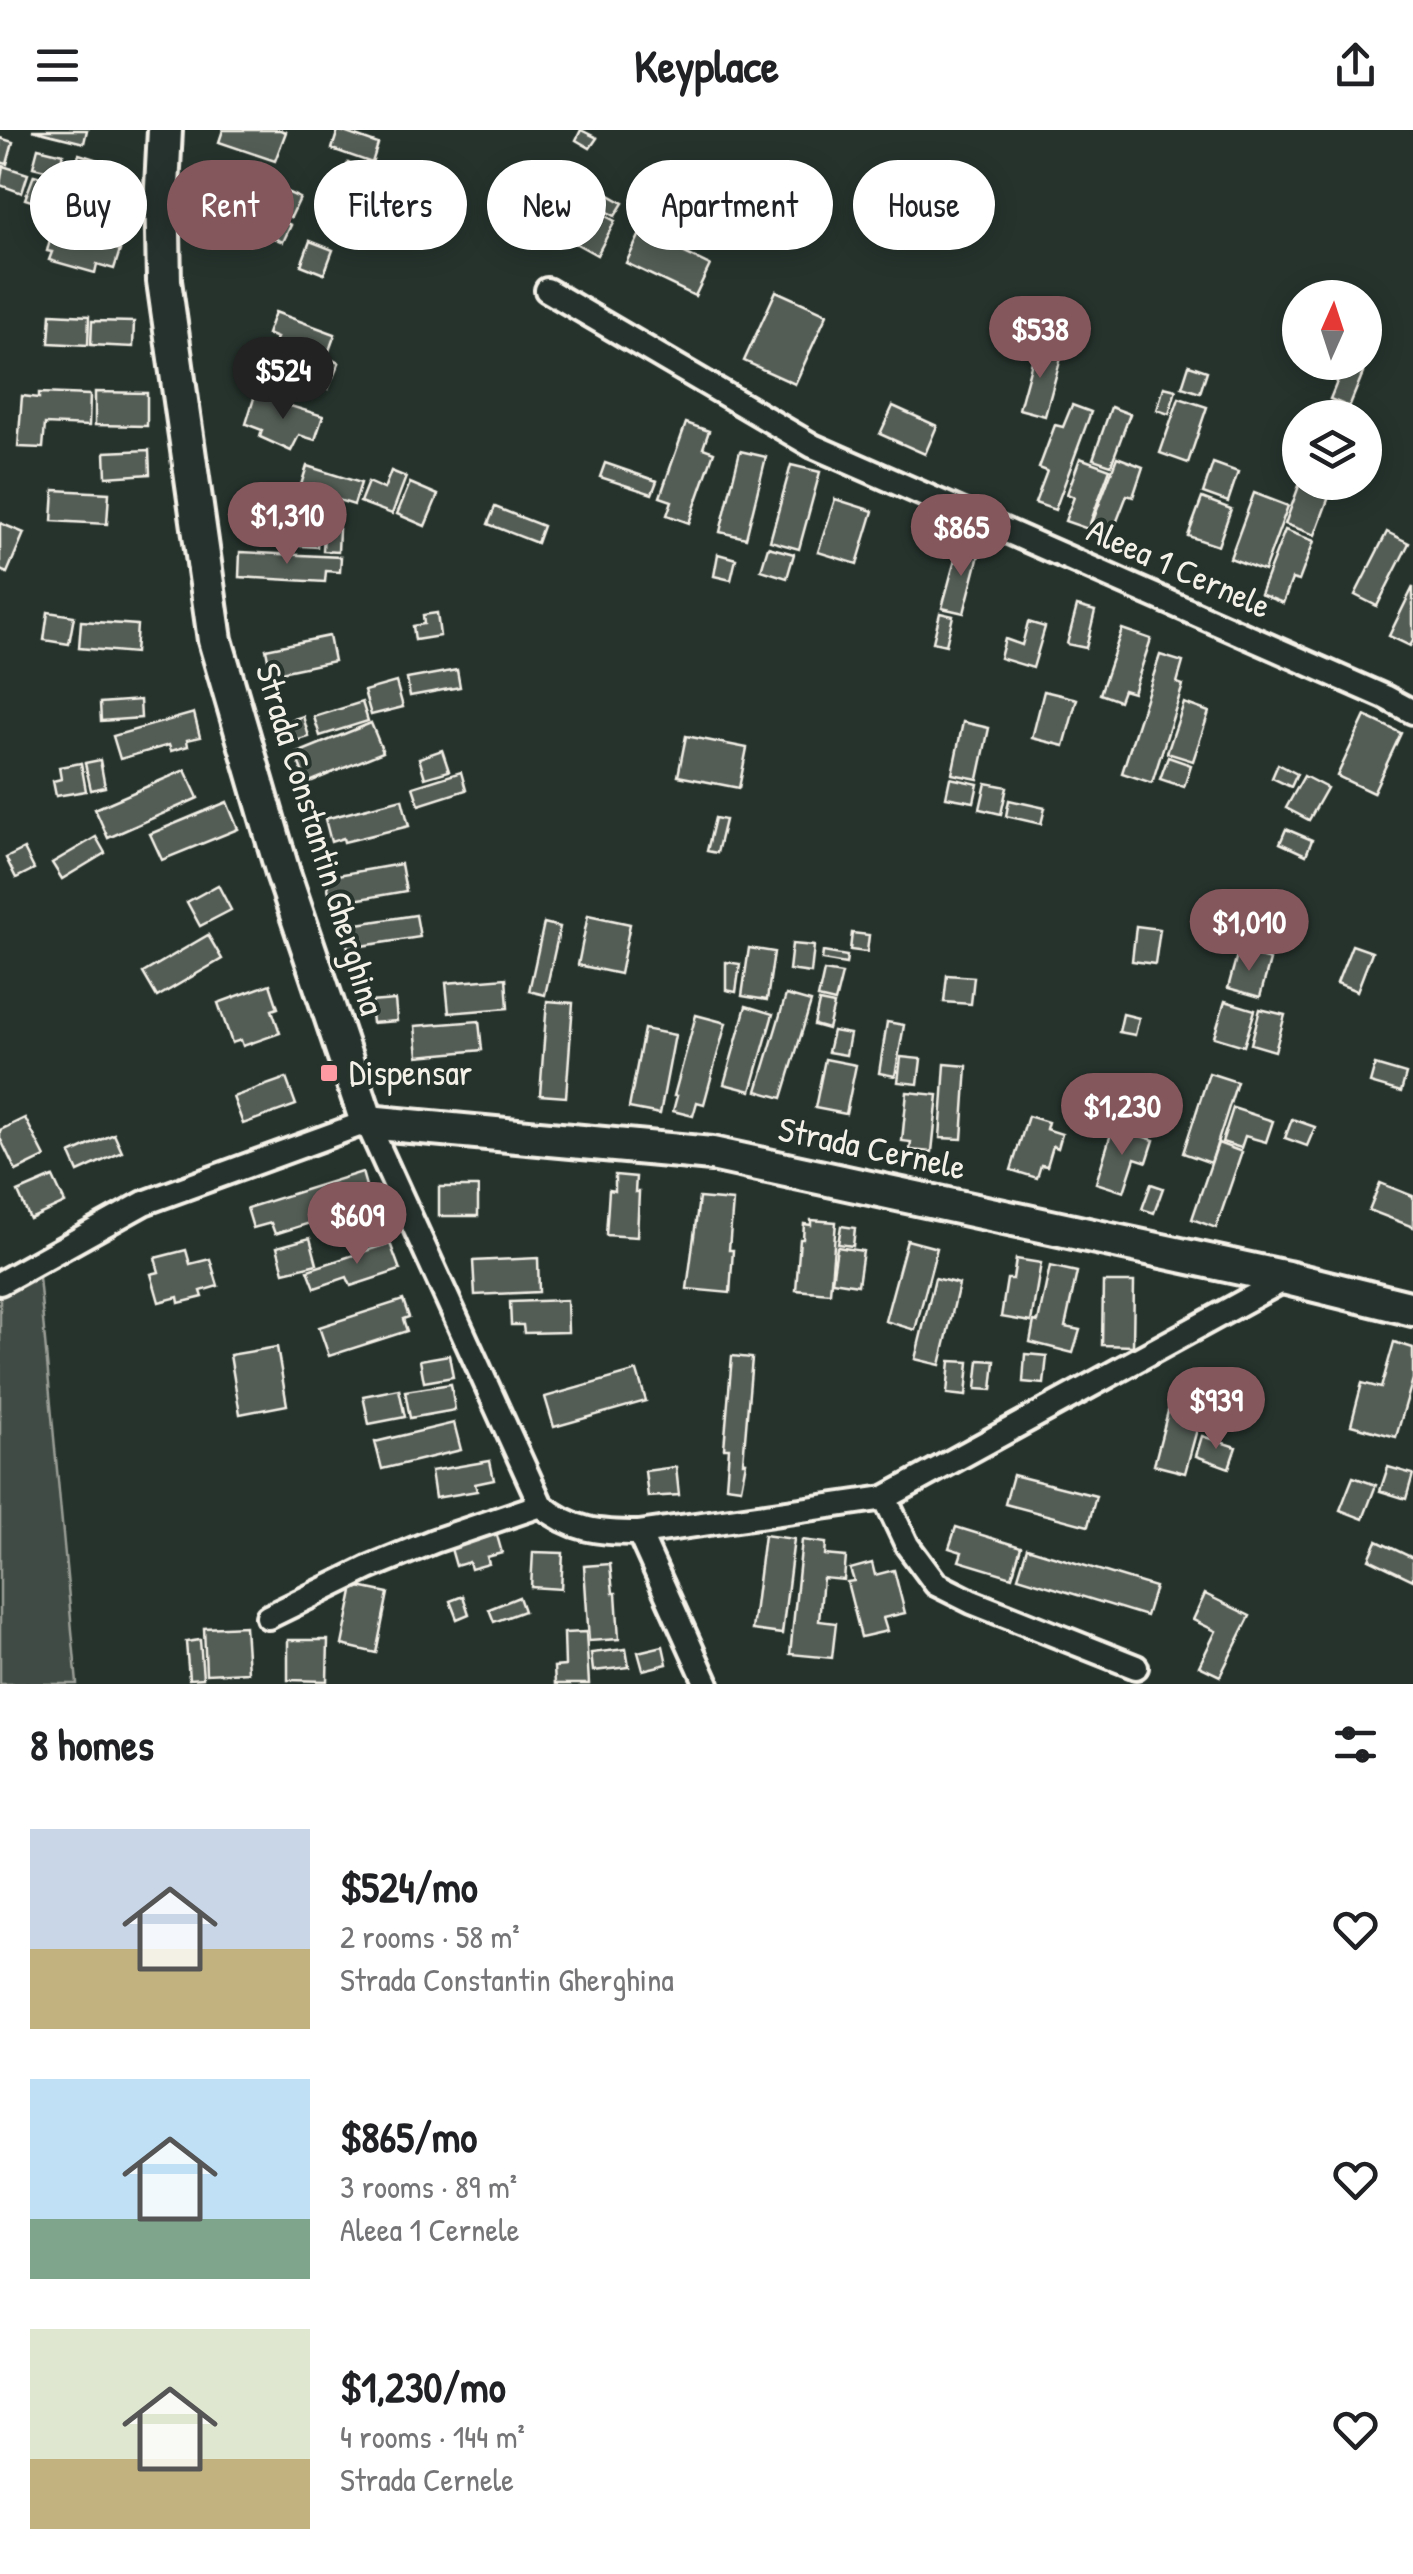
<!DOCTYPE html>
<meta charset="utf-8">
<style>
body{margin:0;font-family:"Patrick Hand",sans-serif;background:#f2f2f2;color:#202124;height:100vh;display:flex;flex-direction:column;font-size:38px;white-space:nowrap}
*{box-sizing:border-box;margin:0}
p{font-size:32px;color:#757577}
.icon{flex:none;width:55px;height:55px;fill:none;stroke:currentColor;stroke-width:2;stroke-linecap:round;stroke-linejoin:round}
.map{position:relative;height:1554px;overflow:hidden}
.details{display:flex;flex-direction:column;background:#fff;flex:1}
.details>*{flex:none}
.top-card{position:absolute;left:30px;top:30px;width:1355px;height:90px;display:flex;gap:20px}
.needle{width:65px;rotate:3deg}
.buttons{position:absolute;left:1282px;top:150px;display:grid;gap:20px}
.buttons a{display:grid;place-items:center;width:100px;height:100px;border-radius:50%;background:#fff;box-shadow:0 5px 25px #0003;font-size:50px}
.price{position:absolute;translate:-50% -85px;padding:0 22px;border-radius:35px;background:#84575d;color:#fff;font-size:32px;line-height:65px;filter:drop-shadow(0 2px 5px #0008)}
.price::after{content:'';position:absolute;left:50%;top:60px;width:30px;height:22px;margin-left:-15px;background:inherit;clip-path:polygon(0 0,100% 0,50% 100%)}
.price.selected{background:#222;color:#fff}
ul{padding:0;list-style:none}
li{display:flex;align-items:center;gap:30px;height:250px;padding:0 30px}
li span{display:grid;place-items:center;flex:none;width:280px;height:200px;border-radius:0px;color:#555}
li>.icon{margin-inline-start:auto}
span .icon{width:120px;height:120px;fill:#fffc;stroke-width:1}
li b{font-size:42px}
h2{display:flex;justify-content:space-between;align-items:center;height:120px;padding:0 30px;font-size:42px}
.pill{padding:0 35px;border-radius:45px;background:#fff;box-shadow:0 5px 25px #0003;font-size:35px;line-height:90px}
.pill.selected{background:#84575d;color:#fff}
header{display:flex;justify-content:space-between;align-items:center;height:130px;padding:0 30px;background:#fff;font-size:45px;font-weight:700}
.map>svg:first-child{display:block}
.green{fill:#414b45;stroke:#9a9e96;stroke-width:2.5}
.building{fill:#525c55;stroke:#f4f1e8;stroke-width:2.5}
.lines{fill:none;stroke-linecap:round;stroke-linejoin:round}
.street-casing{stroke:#f4f1e8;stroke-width:30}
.secondary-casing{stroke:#f4f1e8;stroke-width:40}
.street{stroke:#26332d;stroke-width:22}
.secondary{stroke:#26332d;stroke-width:32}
.poi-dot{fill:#ff9aa2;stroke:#26332d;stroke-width:4}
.labels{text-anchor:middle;stroke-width:8;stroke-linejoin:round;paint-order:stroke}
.street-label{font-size:35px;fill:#f4f1e8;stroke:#26332d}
.poi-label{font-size:35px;fill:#f4f1e8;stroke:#26332d;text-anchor:start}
</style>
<header><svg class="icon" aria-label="menu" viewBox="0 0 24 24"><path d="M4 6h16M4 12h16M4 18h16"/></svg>Keyplace<svg class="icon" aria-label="share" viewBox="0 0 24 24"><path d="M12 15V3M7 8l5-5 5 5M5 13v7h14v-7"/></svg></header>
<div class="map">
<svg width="1413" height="1554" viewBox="0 0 1413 1554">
<rect width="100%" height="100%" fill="#26332d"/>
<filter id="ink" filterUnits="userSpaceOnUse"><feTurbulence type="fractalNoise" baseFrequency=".01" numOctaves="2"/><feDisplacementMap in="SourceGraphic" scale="20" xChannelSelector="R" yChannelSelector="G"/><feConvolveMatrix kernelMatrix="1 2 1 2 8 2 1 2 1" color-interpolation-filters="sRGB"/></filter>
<g filter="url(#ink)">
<polygon class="green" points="39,1147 77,1554 0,1554 0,1166"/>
<g class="building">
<polygon points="32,0 87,0 84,13"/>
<polygon points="223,0 280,0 286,2 275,31 219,12"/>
<polygon points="338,0 378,14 372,33 332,19"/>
<polygon points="581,0 597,8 590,18 576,10"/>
<polygon points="0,8 13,12 7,34 0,32"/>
<polygon points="38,18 63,24 57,43 33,37"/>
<polygon points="79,24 111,34 107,50 74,41"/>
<polygon points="348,33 376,42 370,62 341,52"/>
<polygon points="3,36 28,44 22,63 0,55"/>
<polygon points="34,45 67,55 59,80 25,69"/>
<polygon points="75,47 123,61 112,97 64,83"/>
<polygon points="581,49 623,73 615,86 573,63"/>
<polygon points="641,50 661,60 651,79 632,69"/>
<polygon points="267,53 300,68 291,87 259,73"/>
<polygon points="349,63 363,68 356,87 342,82"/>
<polygon points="568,66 615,91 597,125 550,99"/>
<polygon points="229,67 291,95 283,112 259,102 255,110 244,105 242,109 228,103 230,98 220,94 224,86 221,85"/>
<polygon points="52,102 120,120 114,139 97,134 95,143 49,130 52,122 47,121"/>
<polygon points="641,102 710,135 695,166 626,133"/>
<polygon points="310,111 333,120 324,144 301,135"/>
<polygon points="776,161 827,184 795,254 744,231"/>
<polygon points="275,182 335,204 324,235 273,216 277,208 267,204"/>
<polygon points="51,184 89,186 88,215 49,213"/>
<polygon points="92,191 134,192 133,217 91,215"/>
<polygon points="1036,217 1062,224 1045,286 1019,279"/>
<polygon points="328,228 339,233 328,259 318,255"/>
<polygon points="1189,235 1207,241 1200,263 1182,257"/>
<polygon points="1344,235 1363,243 1349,277 1330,269"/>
<polygon points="1164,257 1176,260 1169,284 1157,280"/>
<polygon points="95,262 147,263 147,296 95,295"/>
<polygon points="39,263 90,265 89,296 45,294 43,318 18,317 22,266 39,268"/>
<polygon points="255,265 323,286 315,310 299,305 291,321 260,307 262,300 246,294"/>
<polygon points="1179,268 1207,277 1188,333 1160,323"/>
<polygon points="1072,275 1091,282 1055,380 1035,373 1047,341 1039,338 1055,295 1063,297"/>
<polygon points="893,276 937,296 925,324 880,304"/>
<polygon points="1111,277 1130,284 1111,335 1093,329"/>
<polygon points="686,293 709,301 703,318 714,322 689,393 667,385 672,371 660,367"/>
<polygon points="149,320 150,344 106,347 105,322"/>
<polygon points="740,321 766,327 746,408 720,402"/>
<polygon points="1117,327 1143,337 1133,367 1127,365 1112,404 1091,396"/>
<polygon points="1080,328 1110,339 1088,399 1065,391 1074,367 1067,364"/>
<polygon points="605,333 657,351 652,364 600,347"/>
<polygon points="1213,333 1238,342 1228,372 1203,363"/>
<polygon points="791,335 820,342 799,419 770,411"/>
<polygon points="307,336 361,353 354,375 300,358"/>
<polygon points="391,341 406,347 392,384 360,372 368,352 384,359"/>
<polygon points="1326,352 1343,352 1338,365 1324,359"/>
<polygon points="410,353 438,365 425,396 397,384"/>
<polygon points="1300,353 1330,364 1315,405 1285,394"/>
<polygon points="54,360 109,363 107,394 52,391"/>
<polygon points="1254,363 1288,376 1264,441 1230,428"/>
<polygon points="1202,368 1231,379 1218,416 1188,406"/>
<polygon points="835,369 873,381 857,434 818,422"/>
<polygon points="495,377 543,396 537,413 488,394"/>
<polygon points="262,383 319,388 317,417 269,414 270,407 260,406"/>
<polygon points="0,393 24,403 7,443 0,440"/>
<polygon points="324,398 339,399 338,422 323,421"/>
<polygon points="1285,400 1314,411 1299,451 1292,449 1283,473 1260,464"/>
<polygon points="1387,402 1409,413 1377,476 1355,465"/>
<polygon points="959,415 980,421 964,483 942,478"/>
<polygon points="768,417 794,424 787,448 761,440"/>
<polygon points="240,422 341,427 340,442 326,441 325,452 239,447"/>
<polygon points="718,424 736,429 731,450 714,446"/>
<polygon points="1413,457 1413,511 1410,516 1389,506"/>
<polygon points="1077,476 1095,481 1086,518 1067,514"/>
<polygon points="48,482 74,486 69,514 44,510"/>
<polygon points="437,483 440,506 415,510 413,496 424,494 423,485"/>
<polygon points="940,483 953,486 946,515 933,512"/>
<polygon points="81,491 137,495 135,523 79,518"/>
<polygon points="1028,492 1045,497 1033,538 1000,528 1005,509 1022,515"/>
<polygon points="1122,499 1151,509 1133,563 1123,560 1119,571 1100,564"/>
<polygon points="329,506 334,531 271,544 266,519"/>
<polygon points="1160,525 1183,532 1177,553 1183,555 1152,653 1122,643"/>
<polygon points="457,540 460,557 410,566 407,549"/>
<polygon points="396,552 403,577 371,585 364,561"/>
<polygon points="1044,561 1077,569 1064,616 1032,608"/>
<polygon points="140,570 141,588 101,591 100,573"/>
<polygon points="362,572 368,591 320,606 314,587"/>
<polygon points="1184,573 1209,582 1193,631 1167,623"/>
<polygon points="194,583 200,607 187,610 188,616 171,621 169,615 120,629 113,606"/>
<polygon points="303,586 309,607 292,612 285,592"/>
<polygon points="1365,586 1401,603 1373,663 1337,646"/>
<polygon points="963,592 989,598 978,649 952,644"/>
<polygon points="371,593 383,622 307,653 295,624"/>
<polygon points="686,606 747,618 739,658 678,646"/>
<polygon points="442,620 449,641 425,648 419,628"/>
<polygon points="1168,627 1191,635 1184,657 1160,649"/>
<polygon points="100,630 105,657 91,660 85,633"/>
<polygon points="81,633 86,661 56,666 53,651 61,649 59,637"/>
<polygon points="1278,634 1297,644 1291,657 1272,648"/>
<polygon points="185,640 198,668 108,708 95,679"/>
<polygon points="461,642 466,660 419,675 413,657"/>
<polygon points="1304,646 1327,658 1309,690 1286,678"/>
<polygon points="950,648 978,654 974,672 946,667"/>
<polygon points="986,653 1007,657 1001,684 980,679"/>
<polygon points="402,669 409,696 344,712 343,708 331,712 325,689"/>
<polygon points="1009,670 1045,678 1041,694 1006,686"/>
<polygon points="227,672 238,699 162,730 150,704"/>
<polygon points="715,688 725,690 717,723 707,721"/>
<polygon points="1286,699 1312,710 1306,725 1280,713"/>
<polygon points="96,707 105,723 62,749 52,733"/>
<polygon points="24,719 34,739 16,748 6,728"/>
<polygon points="401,734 406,761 331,774 326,747"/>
<polygon points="218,755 231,780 200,796 187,772"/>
<polygon points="416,785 420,807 348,818 344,796"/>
<polygon points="588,785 630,794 620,844 578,835"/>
<polygon points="544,793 560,797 545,865 529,861"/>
<polygon points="1136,796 1160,799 1155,834 1132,831"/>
<polygon points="852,803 869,805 867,822 850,820"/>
<polygon points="208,805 222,829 157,867 143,843"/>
<polygon points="792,814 814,816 811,843 789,840"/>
<polygon points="1352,815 1372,822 1357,861 1337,853"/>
<polygon points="749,818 774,822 767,870 742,866"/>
<polygon points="1238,821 1270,830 1260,867 1228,858"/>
<polygon points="823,822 847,826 846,834 822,830"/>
<polygon points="726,832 740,834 736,862 726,860"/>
<polygon points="824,841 842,844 835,872 818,868"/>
<polygon points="947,845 974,847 971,874 944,872"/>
<polygon points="506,848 508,878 449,883 446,853"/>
<polygon points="270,854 278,878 272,880 280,903 243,916 241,910 232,913 218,873"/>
<polygon points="786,865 811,872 782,968 757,961"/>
<polygon points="395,870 397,891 372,893 370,872"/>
<polygon points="547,871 573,873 566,967 540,965"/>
<polygon points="1225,871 1255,880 1244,916 1214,907"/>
<polygon points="819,872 834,875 828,899 814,895"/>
<polygon points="746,876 773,884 751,961 724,954"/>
<polygon points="1260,879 1285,885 1275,921 1251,914"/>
<polygon points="1123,884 1139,888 1135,905 1119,902"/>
<polygon points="696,885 726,893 704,974 697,972 693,986 673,981 677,966 674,966"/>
<polygon points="479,891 482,920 418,926 415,896"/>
<polygon points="887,892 904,895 895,946 879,943"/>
<polygon points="644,899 675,905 660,984 629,978"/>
<polygon points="833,901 850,904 846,925 828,922"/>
<polygon points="901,927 921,929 918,954 898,952"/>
<polygon points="825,929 856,935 846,984 815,978"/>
<polygon points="945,934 967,936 962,1009 940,1008"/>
<polygon points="1375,935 1406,944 1401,962 1370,953"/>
<polygon points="1209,943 1237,952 1211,1033 1183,1023"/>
<polygon points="286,948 296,975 243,994 233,967"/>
<polygon points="1119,950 1141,954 1134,992 1112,988"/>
<polygon points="1083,951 1112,956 1107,992 1077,987"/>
<polygon points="907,962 938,965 932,1022 910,1020 911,1012 902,1011"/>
<polygon points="1233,978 1273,991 1266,1012 1245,1006 1241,1018 1222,1012"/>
<polygon points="1028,986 1048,992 1046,999 1062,1004 1058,1018 1053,1016 1047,1036 1041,1035 1037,1048 1011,1040"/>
<polygon points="25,988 45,1027 16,1041 0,1008 0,1000"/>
<polygon points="1292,989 1315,997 1307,1016 1285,1008"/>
<polygon points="1113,997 1154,1010 1147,1032 1135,1028 1124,1062 1096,1053"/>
<polygon points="114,1004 122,1022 78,1042 70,1024"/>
<polygon points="1218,1013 1242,1022 1216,1098 1192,1089"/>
<polygon points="362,1042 371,1074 275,1104 271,1093 253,1098 247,1078"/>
<polygon points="615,1045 636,1047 635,1062 639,1062 637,1107 606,1105 609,1060 615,1061"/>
<polygon points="53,1047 65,1073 30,1089 18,1062"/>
<polygon points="1380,1053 1413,1066 1413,1097 1369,1080"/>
<polygon points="1151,1054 1163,1058 1154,1083 1142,1079"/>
<rect x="439" y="1057" width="39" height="29"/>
<polygon points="699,1068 733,1071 729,1120 733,1120 730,1163 687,1159"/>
<polygon points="811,1090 836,1092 830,1163 796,1160 800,1109 803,1109 804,1094 811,1095"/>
<polygon points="841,1096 855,1098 853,1116 838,1114"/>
<polygon points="310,1108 317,1134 284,1142 277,1117"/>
<polygon points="907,1110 937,1118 915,1200 885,1191"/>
<polygon points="390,1113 400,1140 351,1156 347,1147 315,1158 308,1140"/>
<polygon points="837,1117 863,1121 858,1155 832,1151"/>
<polygon points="186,1120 190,1134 210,1129 218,1156 201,1161 203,1167 179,1173 178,1167 159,1172 151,1144 159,1142 155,1128"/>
<polygon points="538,1128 539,1162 475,1165 473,1131"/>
<polygon points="1016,1129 1041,1133 1031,1192 1001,1187 1007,1149 1013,1149"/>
<polygon points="1050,1136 1077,1142 1065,1197 1080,1200 1073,1223 1030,1212 1034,1191 1038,1192"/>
<polygon points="935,1148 959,1154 940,1235 915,1229"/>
<polygon points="1103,1152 1134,1152 1133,1216 1102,1215"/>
<polygon points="403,1170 409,1187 403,1189 407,1201 329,1226 319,1197"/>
<polygon points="567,1170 568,1202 524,1203 523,1195 511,1195 510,1172"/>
<polygon points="1394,1212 1413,1218 1413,1249 1396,1307 1351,1295 1362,1253 1381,1258"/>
<polygon points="277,1217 287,1275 240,1284 230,1225"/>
<polygon points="1025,1224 1047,1226 1044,1254 1023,1252"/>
<polygon points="449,1225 453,1247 424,1252 420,1230"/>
<polygon points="732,1226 752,1228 743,1332 746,1332 741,1358 726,1356 729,1318 724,1318"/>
<polygon points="979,1230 995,1231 992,1260 976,1259"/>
<polygon points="950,1231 969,1232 966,1266 947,1264"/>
<polygon points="637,1241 646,1271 554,1297 545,1267"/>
<polygon points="451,1254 455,1280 410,1288 405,1261"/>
<polygon points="399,1259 405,1287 369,1294 363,1266"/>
<polygon points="1172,1266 1204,1274 1185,1343 1154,1335"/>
<polygon points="454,1293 461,1320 382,1339 375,1312"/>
<polygon points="1202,1306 1236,1317 1229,1338 1196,1326"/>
<polygon points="490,1331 494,1350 475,1354 477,1361 435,1368 431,1341"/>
<polygon points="676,1337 679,1365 648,1367 645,1341"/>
<polygon points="1388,1337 1413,1344 1406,1369 1380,1361"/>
<polygon points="1013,1345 1096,1366 1088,1396 1005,1374"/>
<polygon points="1353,1347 1376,1355 1363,1389 1340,1380"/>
<polygon points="956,1397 1021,1417 1012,1447 959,1431 962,1422 949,1418"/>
<polygon points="496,1402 502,1423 487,1427 489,1434 471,1439 469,1432 456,1436 450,1415"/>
<polygon points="764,1405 794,1409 782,1504 752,1500"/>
<polygon points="802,1410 826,1413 825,1425 846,1427 844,1450 823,1448 819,1491 836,1493 832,1528 790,1524"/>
<polygon points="1377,1411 1413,1428 1413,1450 1369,1429"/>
<polygon points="1027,1418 1155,1457 1146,1486 1018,1447"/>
<polygon points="533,1422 563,1423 561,1459 531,1457"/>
<polygon points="872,1433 875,1445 894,1440 905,1483 883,1488 887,1501 861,1507 847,1452 854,1451 850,1439"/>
<polygon points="610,1434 613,1463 616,1463 619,1509 589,1511 584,1436"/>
<polygon points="354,1456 388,1463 376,1523 342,1515"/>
<polygon points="1205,1464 1250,1486 1220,1546 1199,1536 1216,1501 1193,1490"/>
<polygon points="463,1466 469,1484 457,1489 450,1471"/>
<polygon points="519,1467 524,1481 494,1492 489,1479"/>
<polygon points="245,1496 248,1542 206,1544 204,1498"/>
<polygon points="586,1502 589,1554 555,1554 554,1537 565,1536 564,1503"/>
<polygon points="200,1510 203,1548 189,1549 186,1512"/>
<polygon points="288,1510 328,1510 327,1551 288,1550"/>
<polygon points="663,1516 667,1534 643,1540 638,1522"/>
<polygon points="626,1519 629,1537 593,1541 591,1523"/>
</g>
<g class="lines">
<defs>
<g id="street">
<polyline points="547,160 813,316 1385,567 1413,582"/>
<path d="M0,1153L144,1073L367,992L541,1375C572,1401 600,1403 639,1403L707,1554"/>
<polyline points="885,1368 907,1415 936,1454 972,1472 1136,1537"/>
<polyline points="639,1403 885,1368 1287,1148"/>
<polyline points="268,1487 368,1438 434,1411 541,1375"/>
</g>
<polyline id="secondary" points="165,0 162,57 164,151 215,510 283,743 367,992 712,1024 1287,1148 1413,1179"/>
</defs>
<use href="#street" class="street-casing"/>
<use href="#secondary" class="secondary-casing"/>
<use href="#street" class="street"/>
<use href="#secondary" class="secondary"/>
</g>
</g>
<rect class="poi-dot" x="319" y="933" width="20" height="20" rx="5"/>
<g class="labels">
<g class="street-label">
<text transform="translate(1179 438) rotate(24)" y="12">Aleea 1 Cernele</text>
<text transform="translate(320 709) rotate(73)" y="12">Strada Constantin Gherghina</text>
<text transform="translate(872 1018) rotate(12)" y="12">Strada Cernele</text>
</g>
<g class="poi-label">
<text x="349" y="955">Dispensar</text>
</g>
</g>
</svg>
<div class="buttons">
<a><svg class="needle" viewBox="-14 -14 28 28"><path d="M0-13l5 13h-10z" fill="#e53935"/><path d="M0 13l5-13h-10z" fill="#757577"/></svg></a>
<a><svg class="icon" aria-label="layers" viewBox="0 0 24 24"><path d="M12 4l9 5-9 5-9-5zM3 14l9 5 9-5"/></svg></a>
</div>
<b class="price" style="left:1040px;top:251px">$538</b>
<b class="price selected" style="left:283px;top:292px">$524</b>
<b class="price" style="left:287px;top:437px">$1,310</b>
<b class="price" style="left:961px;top:449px">$865</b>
<b class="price" style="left:1249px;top:844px">$1,010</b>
<b class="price" style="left:1122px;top:1028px">$1,230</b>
<b class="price" style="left:357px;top:1137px">$609</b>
<b class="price" style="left:1216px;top:1322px">$939</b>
<div class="top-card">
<a class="pill">Buy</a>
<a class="pill selected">Rent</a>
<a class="pill">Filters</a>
<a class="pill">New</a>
<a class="pill">Apartment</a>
<a class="pill">House</a>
</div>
</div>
<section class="details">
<h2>8 homes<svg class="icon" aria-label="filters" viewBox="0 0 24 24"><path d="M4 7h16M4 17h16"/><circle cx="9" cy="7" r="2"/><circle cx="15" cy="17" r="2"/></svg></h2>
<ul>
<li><span style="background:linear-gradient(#c9d6e8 60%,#c2b280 0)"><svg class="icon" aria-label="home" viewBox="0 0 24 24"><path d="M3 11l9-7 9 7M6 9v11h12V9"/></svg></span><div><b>$524/mo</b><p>2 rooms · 58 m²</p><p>Strada Constantin Gherghina</p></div><svg class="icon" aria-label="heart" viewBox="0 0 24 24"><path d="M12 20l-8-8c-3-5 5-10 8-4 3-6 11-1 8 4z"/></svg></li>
<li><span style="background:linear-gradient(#bfe0f5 70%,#7fa58c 0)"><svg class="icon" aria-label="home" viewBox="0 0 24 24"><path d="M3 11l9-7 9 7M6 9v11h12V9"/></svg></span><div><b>$865/mo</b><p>3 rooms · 89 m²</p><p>Aleea 1 Cernele</p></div><svg class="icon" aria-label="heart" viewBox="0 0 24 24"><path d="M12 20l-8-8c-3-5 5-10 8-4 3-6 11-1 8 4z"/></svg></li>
<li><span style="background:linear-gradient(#dfe7d0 65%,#c2b280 0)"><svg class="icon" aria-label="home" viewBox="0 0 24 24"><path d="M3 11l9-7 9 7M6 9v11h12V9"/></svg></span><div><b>$1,230/mo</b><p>4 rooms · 144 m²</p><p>Strada Cernele</p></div><svg class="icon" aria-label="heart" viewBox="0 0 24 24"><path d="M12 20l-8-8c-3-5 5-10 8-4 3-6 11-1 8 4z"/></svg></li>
</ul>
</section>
